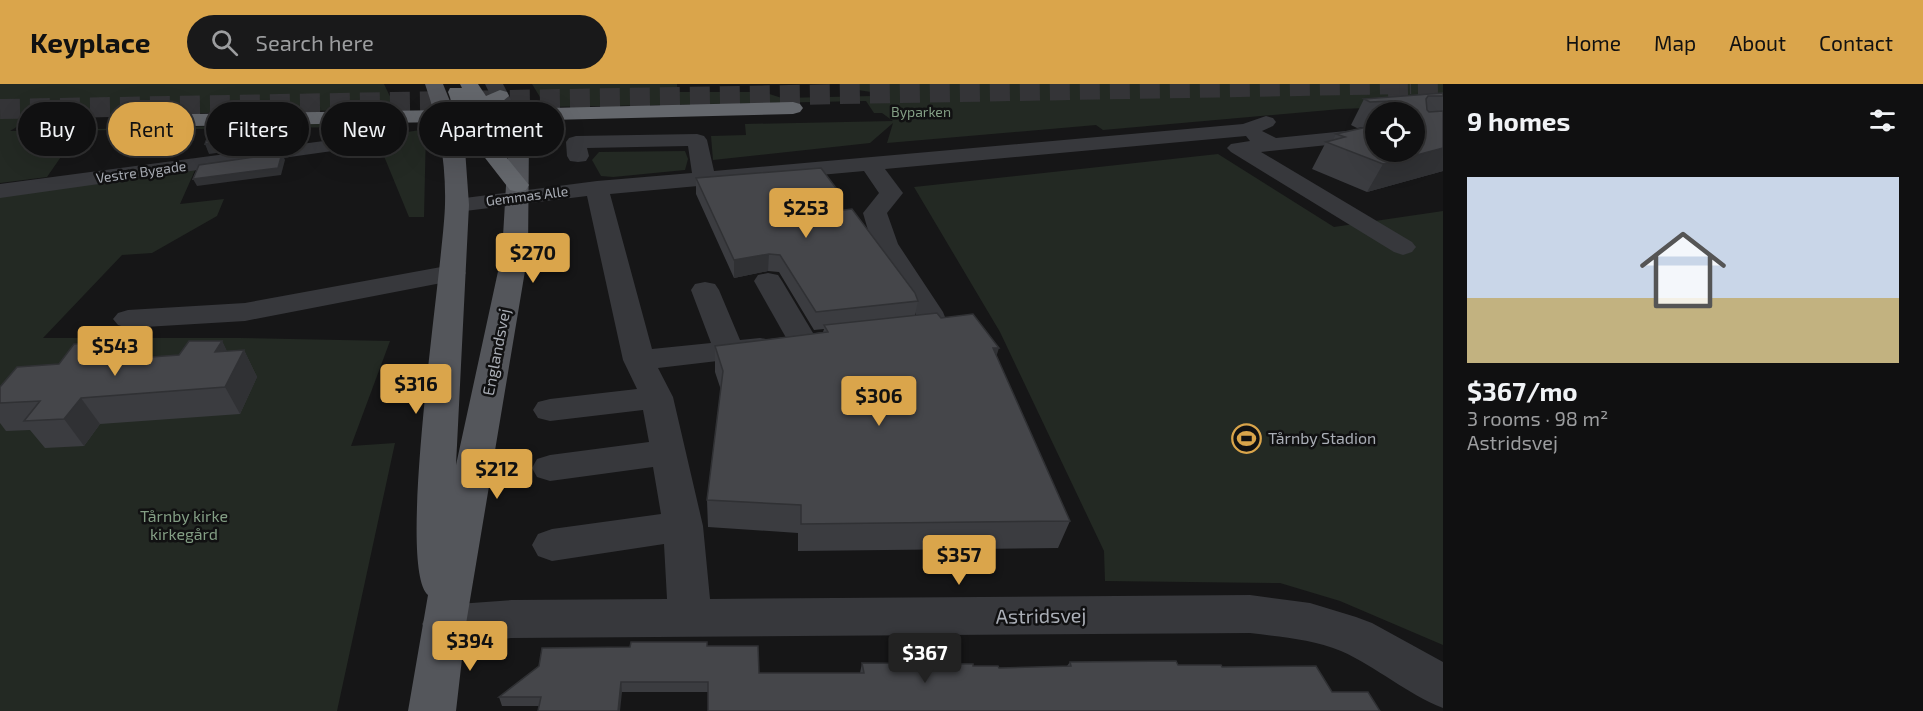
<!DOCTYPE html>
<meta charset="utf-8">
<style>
body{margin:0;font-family:"Exo 2",sans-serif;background:#19191a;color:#f1f3f6;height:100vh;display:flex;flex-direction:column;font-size:22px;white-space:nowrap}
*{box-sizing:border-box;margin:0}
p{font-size:20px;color:#9c9d9f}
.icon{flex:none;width:33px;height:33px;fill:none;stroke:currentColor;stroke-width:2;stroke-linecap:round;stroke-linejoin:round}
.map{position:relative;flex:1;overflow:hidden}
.drawer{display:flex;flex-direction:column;background:#101011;width:480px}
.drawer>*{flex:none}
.top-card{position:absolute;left:18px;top:18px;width:570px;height:54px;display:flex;gap:12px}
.tools{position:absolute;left:1365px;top:18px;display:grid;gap:12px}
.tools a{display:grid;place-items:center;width:60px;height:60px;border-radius:50%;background:#101011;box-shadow:0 6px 24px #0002,0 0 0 2px #303031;font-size:30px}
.price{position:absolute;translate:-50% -51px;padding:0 14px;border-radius:6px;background:#daa54b;color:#111;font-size:20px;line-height:39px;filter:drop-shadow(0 2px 3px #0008)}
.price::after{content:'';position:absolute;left:50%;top:36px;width:18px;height:14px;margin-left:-9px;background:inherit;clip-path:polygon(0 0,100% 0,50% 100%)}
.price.selected{background:#222;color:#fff}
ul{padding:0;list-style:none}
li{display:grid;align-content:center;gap:12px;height:318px;padding:0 24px}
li+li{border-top:2px solid #303031}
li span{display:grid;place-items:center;height:186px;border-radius:0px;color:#555}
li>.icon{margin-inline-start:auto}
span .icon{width:108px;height:108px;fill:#fffc;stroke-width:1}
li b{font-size:26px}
h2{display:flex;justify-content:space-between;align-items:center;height:72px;padding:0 24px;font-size:26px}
.tag{padding:0 21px;border-radius:27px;background:#101011;box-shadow:0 6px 24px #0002,0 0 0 2px #303031;font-size:21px;line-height:54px}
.tag.selected{background:#daa54b;color:#111}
header{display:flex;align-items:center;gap:36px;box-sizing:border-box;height:84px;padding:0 30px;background:#daa54b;color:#111}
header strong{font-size:28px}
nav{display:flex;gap:33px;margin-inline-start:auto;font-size:21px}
.search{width:420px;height:54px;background:#19191a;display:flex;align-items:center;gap:15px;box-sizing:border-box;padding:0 21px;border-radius:33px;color:#9c9d9f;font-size:22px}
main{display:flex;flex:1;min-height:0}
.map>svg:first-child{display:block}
.green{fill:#232923}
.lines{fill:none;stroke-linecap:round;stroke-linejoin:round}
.highway-tunnel{stroke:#343437;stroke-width:20;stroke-dasharray:20 10;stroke-linecap:butt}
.minor{fill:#37383c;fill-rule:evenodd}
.major{fill:#54565b;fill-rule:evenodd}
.highway{fill:#64676c;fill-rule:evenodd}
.wall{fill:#3b3c40;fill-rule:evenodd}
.shaded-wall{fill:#303134}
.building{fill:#45464a;stroke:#303134;stroke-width:1.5}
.labels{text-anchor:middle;stroke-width:5;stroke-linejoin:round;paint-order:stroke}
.far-park-label{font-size:14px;fill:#839e84;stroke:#111112}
.far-street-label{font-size:14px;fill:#aaaeb6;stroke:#111112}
.street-label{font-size:16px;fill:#aaaeb6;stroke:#111112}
.poi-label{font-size:16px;fill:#aaaeb6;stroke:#111112;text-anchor:start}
.park-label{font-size:16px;fill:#839e84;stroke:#111112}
.near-street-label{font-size:20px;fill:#aaaeb6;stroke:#111112}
</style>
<header>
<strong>Keyplace</strong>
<div class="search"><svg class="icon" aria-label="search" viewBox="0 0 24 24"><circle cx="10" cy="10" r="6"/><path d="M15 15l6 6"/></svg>Search here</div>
<nav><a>Home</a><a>Map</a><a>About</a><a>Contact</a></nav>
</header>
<main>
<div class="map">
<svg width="1443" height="627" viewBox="0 0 1443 627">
<rect width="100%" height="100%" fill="#161617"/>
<g class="green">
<polygon points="0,0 384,0 396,25 33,33 10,47 393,38 388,45 346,54 351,43 47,47 34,66 65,67 47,93 0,99"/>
<polygon points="532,0 677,0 677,8 763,8 782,14 873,12 871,8 851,5 849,0 1443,0 1443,21 1341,25 1103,46 1096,41 887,59 893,39 870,59 713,76 711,52 746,51 745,40 893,37 882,29 874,29 866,17 546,23"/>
<polygon points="426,45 424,133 409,133 379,60 376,56 364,55"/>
<polygon points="685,67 688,75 685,86 613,93 601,92 592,76 599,68"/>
<polygon points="1218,70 1334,143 1443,127 1443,561 1340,517 1280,499 1105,497 1104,467 1000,248 914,103"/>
<polygon points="196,84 180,120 224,115 217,132 152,169 122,171 43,254 239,254 390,257 351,362 395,359 337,627 0,627 0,111"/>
</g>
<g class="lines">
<g class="highway-tunnel">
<polyline points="1388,10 1443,9"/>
<polyline points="0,25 1411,0"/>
</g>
<g class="minor">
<polygon points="485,0 503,0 519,31 516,35 502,35"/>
<path d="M1266,32L1273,34L1276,38L1273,42L1262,47L1276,54L1376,44V56L1261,68L1412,158L1416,163L1412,168L1403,171L1394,168L1231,68L1227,64L1231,60L1250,57L1246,52L885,85L903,109L887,129L898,160L943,228L947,238C934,257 909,261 887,255L883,249L887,243L917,236L915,228L872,160L863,129L879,109L864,87L610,110L652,265L711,259L691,206L695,200L705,198L715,200L719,206L740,256L760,254L771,256L775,263L771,270L760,272L658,284L673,313L703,442L710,515L1250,511L1310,519L1356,533L1372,539L1443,578V624C1407,610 1377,583 1341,567C1312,555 1281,553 1250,549L512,554L444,559L429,553L422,540L429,527L444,521L512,516L667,515L664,460L552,477L538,472L532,461L538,450L552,445L661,430L653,383L550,397L537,393L532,384L537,375L550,371L649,358L643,326L550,337L538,334L533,326L538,318L550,315L637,305L623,276L587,112L457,128L449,126L445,121L449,116L597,97L692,89L688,62L587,64L589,72L586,77L578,78L570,77L567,72L566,58L569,54L576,52L697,50L704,52L707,56L714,87L1243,40Z"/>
<polygon points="354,53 361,55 364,59 361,63 0,114 0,100"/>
<polygon points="452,181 462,183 466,189 462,195 245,237 128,244 118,241 113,235 118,229 128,226 245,219"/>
<polygon points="768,189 778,191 782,197 819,259 815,266 804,268 793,266 789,259 754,197 758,191"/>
</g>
<path class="major" d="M425,0H443L456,32L465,65L469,121L456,381L502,169L509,51L499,31L502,27H516L529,51L528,169L466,540L456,627H408L428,511C395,482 444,179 445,120C446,77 439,40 425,0Z"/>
<polygon class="highway" points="460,0 478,0 486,12 500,6 507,8 509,12 498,21 509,25 793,18 800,20 803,24 800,28 793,30 509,37 481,28 476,30 484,46 529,101 526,106 518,108 510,106 468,52 459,34 446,38 131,43 124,41 121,37 124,33 131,31 445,26 454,24 448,8 450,4 462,4"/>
</g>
<g class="wall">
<path d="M1443,9V87L1367,108L1312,85L1326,58L1333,56L1336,50L1365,43L1357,44L1351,41L1364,15ZM1376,28H1414L1376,68Z"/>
<polygon points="696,94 839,108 838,124 782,132 918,217 915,231 941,234 996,272 1070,437 1058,464 798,467 798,449 708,443 707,416 721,306 715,288 715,262 823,248 824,245 814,246 779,188 768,187 734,194 696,110"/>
<polygon points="222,257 227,268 244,266 257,293 240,330 100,340 84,362 45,364 30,346 6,347 0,339 0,303 121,275 179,271"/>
<polygon points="707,562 759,589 860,589 862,579 973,582 999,584 1067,582 1070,578 1176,577 708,608 622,608 539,622 502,622 499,613"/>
</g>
<g class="shaded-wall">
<polygon points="288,35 292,45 288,59 209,70 205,60"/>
<polygon points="1443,64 1443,87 1367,108 1383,80"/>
<polygon points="282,69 285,76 281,91 197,102 193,95"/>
<polygon points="839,108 838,124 776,133 772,123 776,117"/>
<polygon points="769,170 768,187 734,194 734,176"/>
<polygon points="109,257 126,283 95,277"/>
<polygon points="222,257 235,283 244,266 257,293 240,330 225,303 215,268"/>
<polygon points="993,264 999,264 991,290"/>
<polygon points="81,314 100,340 84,362 64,335"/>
<polygon points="621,598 622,608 620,627 618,627"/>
</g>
<g class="building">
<polygon points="1443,9 1443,12 1428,12 1426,15 1427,26 1429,28 1443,27 1443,64 1383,80 1326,58 1345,53 1336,50 1376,41 1376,68 1414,68 1414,28 1393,28 1392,17 1370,18 1364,15"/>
<polygon points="288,35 285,49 205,60 211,44"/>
<polygon points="282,69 278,84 193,95 199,81"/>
<polygon points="821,84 839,108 776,117 772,123 775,130 786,133 852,125 915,209 918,217 816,228 780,171 769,170 734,176 696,94"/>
<polygon points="937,229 941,234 973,230 999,264 993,264 1070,437 801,440 801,421 707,416 723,287 715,262 828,248 824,241"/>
<polygon points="109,257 95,277 179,271 189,257 222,257 215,268 244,266 225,303 81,314 64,335 24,337 40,317 0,319 0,303 17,283 59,280 74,260"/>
<polygon points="631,558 707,558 707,562 758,562 759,589 864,589 862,579 973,580 973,582 998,582 999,584 1071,582 1070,578 1176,577 1178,581 1221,581 1222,583 1316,582 1332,608 1368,608 1380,627 708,627 708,598 621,598 618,627 538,627 541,613 499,613 539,582 542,564 630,563"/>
</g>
<defs>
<symbol id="stadium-ring" viewBox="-11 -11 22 22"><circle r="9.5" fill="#111112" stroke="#daa54b" stroke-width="1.5"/><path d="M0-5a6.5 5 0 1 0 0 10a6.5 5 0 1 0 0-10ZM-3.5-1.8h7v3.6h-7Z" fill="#daa54b"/></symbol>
</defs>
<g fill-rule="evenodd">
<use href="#stadium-ring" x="1230" y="338" width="33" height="33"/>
</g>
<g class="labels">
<g class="far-park-label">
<text x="921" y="33">Byparken</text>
</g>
<g class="far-street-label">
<text transform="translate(141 88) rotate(-8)" y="5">Vestre Bygade</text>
<text transform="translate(527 112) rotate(-7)" y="5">Gemmas Alle</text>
</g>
<g class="street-label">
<text transform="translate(496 268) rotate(-79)" y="6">Englandsvej</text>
</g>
<g class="poi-label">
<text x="1268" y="360">Tårnby Stadion</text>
</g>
<g class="park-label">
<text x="184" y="438">Tårnby kirke<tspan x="184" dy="18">kirkegård</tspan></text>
</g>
<g class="near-street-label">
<text transform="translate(1041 532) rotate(-1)" y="7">Astridsvej</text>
</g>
</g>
</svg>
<div class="tools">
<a><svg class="icon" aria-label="locate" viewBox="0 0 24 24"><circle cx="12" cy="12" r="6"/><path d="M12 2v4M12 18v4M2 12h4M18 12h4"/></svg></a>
</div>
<b class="price" style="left:806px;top:155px">$253</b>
<b class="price" style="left:533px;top:200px">$270</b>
<b class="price" style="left:115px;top:293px">$543</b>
<b class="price" style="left:416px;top:331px">$316</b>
<b class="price" style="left:879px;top:343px">$306</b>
<b class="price" style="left:497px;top:416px">$212</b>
<b class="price" style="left:959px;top:502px">$357</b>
<b class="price" style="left:470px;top:588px">$394</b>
<b class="price selected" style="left:925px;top:600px">$367</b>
<div class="top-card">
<a class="tag">Buy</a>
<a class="tag selected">Rent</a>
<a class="tag">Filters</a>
<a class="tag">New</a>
<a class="tag">Apartment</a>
</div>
</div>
<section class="drawer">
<h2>9 homes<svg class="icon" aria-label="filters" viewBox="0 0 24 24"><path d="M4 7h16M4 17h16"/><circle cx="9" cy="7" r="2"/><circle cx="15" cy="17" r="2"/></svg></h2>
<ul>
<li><span style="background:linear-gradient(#c9d6e8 65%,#c2b280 0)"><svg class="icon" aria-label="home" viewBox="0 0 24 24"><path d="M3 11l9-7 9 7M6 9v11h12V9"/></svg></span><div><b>$367/mo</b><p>3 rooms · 98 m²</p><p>Astridsvej</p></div></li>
</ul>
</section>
</main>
